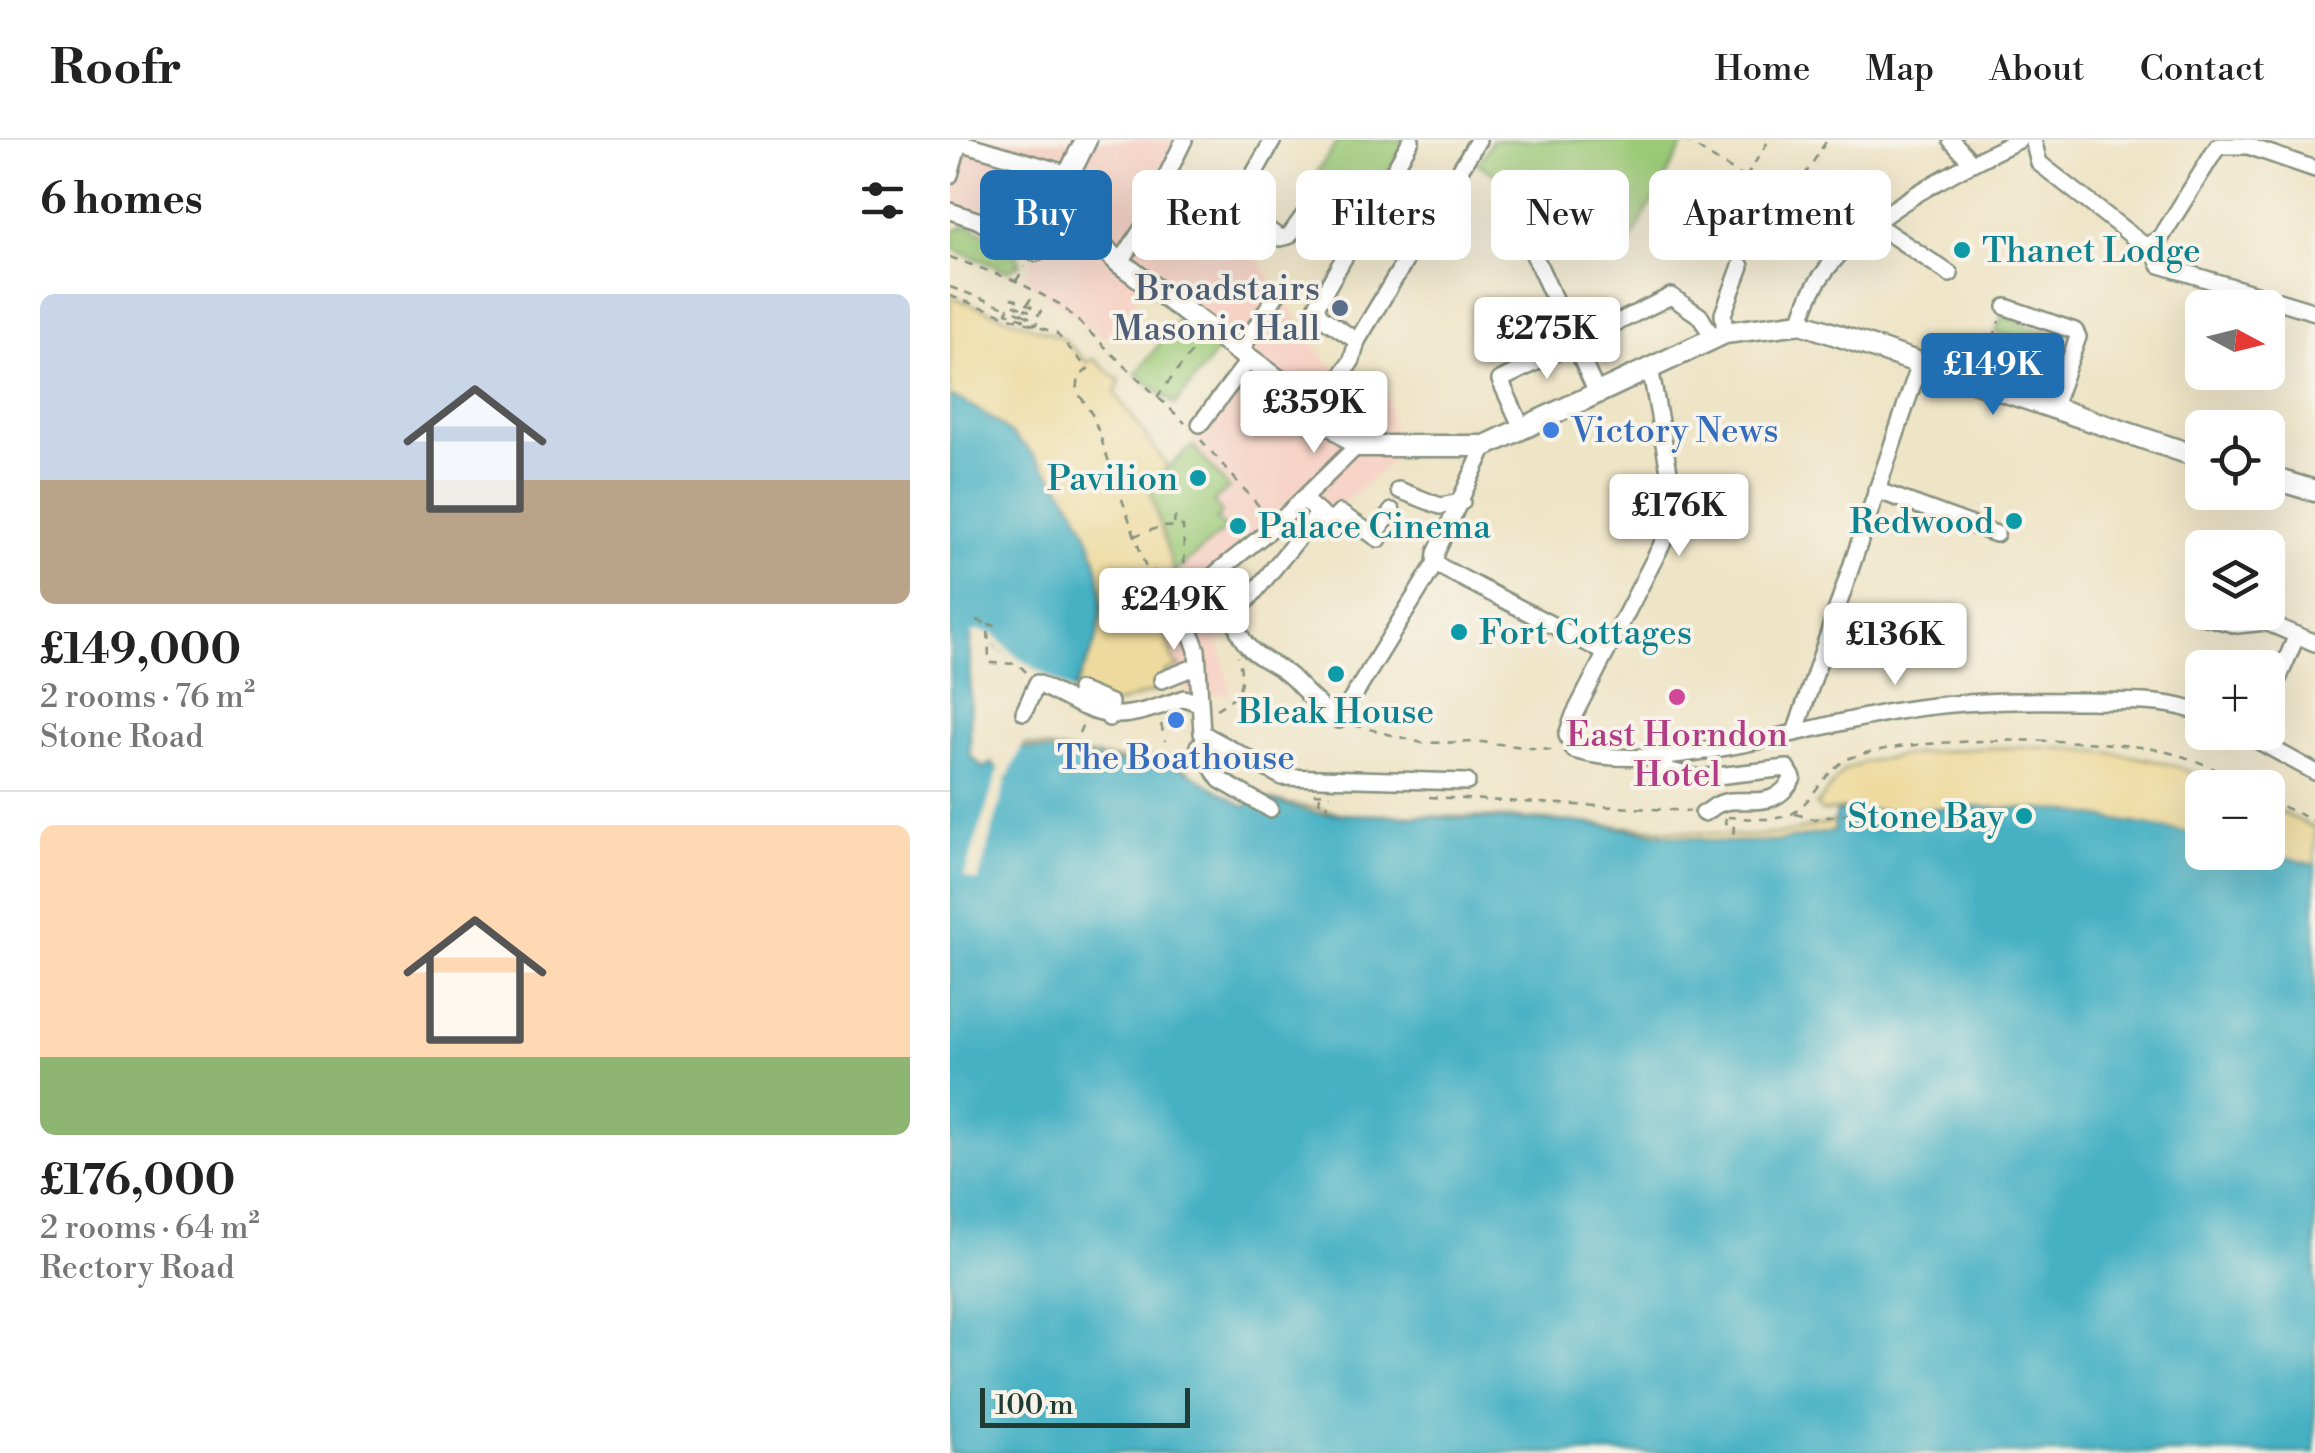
<!DOCTYPE html>
<meta charset="utf-8">
<style>
body{margin:0;font-family:"Libre Bodoni",serif;background:#f2f2f2;color:#222;height:100vh;display:flex;flex-direction:column;font-size:38px;white-space:nowrap}
*{box-sizing:border-box;margin:0}
p{font-size:32px;color:#767676}
.icon{flex:none;width:55px;height:55px;fill:none;stroke:currentColor;stroke-width:2;stroke-linecap:round;stroke-linejoin:round}
.map{position:relative;flex:1;overflow:hidden}
.panel{display:flex;flex-direction:column;background:#fff;width:950px}
.panel>*{flex:none}
.banner{position:absolute;left:30px;top:30px;width:950px;height:90px;display:flex;gap:20px}
.needle{width:65px;rotate:97deg}
.controls{position:absolute;left:1235px;top:150px;display:grid;gap:20px}
.controls a{display:grid;place-items:center;width:100px;height:100px;border-radius:15px;background:#fff;box-shadow:0 10px 40px #0002;font-size:50px}
.scale{position:absolute;left:30px;bottom:25px;width:210px;box-sizing:border-box;padding-left:10px;border:5px solid #1f3d34;border-top:0;font-size:28px;line-height:35px;white-space:nowrap;color:#1f3d34;-webkit-text-stroke:8px #f7f3e8;paint-order:stroke}
.price{position:absolute;translate:-50% -85px;padding:0 22px;border-radius:10px;background:#fff;color:#222;font-size:32px;line-height:65px;filter:drop-shadow(0 2px 5px #0008)}
.price::after{content:'';position:absolute;left:50%;top:60px;width:30px;height:22px;margin-left:-15px;background:inherit;clip-path:polygon(0 0,100% 0,50% 100%)}
.price.current{background:#1f6fb2;color:#fff}
ul{padding:0;list-style:none}
li{display:grid;align-content:center;gap:20px;height:530px;padding:0 40px}
li+li{border-top:2px solid #e0e0e0}
li span{display:grid;place-items:center;height:310px;border-radius:15px;color:#555}
li>.icon{margin-inline-start:auto}
span .icon{width:180px;height:180px;fill:#fffc;stroke-width:1}
li b{font-size:42px}
h2{display:flex;justify-content:space-between;align-items:center;height:120px;padding:0 40px;font-size:42px}
.tag{padding:0 35px;border-radius:15px;background:#fff;box-shadow:0 10px 40px #0002;font-size:35px;line-height:90px}
.tag.current{background:#1f6fb2;color:#fff}
header{display:flex;align-items:center;gap:60px;box-sizing:border-box;height:140px;padding:0 50px;background:#fff;border-bottom:2px solid #e0e0e0}
header strong{font-size:48px}
nav{display:flex;gap:55px;margin-inline-start:auto;font-size:35px}
main{display:flex;flex:1;min-height:0}
.map>svg:first-child{display:block}
.built{fill:#f6d2c5}
.green{fill:#9cca78;stroke:#5e8456;stroke-width:2.5}
.sand{fill:#eeda9e;stroke:#868c69;stroke-width:2.5}
.water{fill:#46b1c4;stroke:#32777c;stroke-width:2.5}
.pier{fill:#eee4c6}
.lines{fill:none;stroke-linecap:round;stroke-linejoin:round}
.minor-casing{stroke:#86907d;stroke-width:20}
.major-casing{stroke:#86907d;stroke-width:25}
.path{stroke:#86907d;stroke-width:2.5;stroke-dasharray:8 8;stroke-linecap:butt}
.minor{stroke:#fff;stroke-width:15}
.major{stroke:#fff;stroke-width:20}
.culture-dot{fill:#0f9aa8;stroke:#f7f3e8;stroke-width:4}
.service-dot{fill:#5c6f8a;stroke:#f7f3e8;stroke-width:4}
.shop-dot{fill:#3f7fe0;stroke:#f7f3e8;stroke-width:4}
.hotel-dot{fill:#d1479c;stroke:#f7f3e8;stroke-width:4}
.labels{text-anchor:middle;stroke-width:8;stroke-linejoin:round;paint-order:stroke}
.culture-label{font-size:35px;fill:#0d838f;stroke:#f7f3e8;text-anchor:start}
.service-label{font-size:35px;fill:#4e5e75;stroke:#f7f3e8;text-anchor:end}
.shop-label{font-size:35px;fill:#366cbe;stroke:#f7f3e8;text-anchor:start}
.hotel-label{font-size:35px;fill:#b23c85;stroke:#f7f3e8}
</style>
<header>
<strong>Roofr</strong>
<nav><a>Home</a><a>Map</a><a>About</a><a>Contact</a></nav>
</header>
<main>
<section class="panel">
<h2>6 homes<svg class="icon" aria-label="filters" viewBox="0 0 24 24"><path d="M4 7h16M4 17h16"/><circle cx="9" cy="7" r="2"/><circle cx="15" cy="17" r="2"/></svg></h2>
<ul>
<li><span style="background:linear-gradient(#c9d6e8 60%,#b9a48a 0)"><svg class="icon" aria-label="home" viewBox="0 0 24 24"><path d="M3 11l9-7 9 7M6 9v11h12V9"/></svg></span><div><b>£149,000</b><p>2 rooms · 76 m²</p><p>Stone Road</p></div></li>
<li><span style="background:linear-gradient(#ffd9b3 75%,#8fb573 0)"><svg class="icon" aria-label="home" viewBox="0 0 24 24"><path d="M3 11l9-7 9 7M6 9v11h12V9"/></svg></span><div><b>£176,000</b><p>2 rooms · 64 m²</p><p>Rectory Road</p></div></li>
</ul>
</section>
<div class="map">
<svg width="1365" height="1313" viewBox="0 0 1365 1313">
<rect width="100%" height="100%" fill="#f7f3e8"/>
<filter id="ink" filterUnits="userSpaceOnUse"><feTurbulence type="fractalNoise" baseFrequency=".01" numOctaves="2"/><feDisplacementMap in="SourceGraphic" scale="20" xChannelSelector="R" yChannelSelector="G"/><feConvolveMatrix kernelMatrix="1 2 1 2 8 2 1 2 1" color-interpolation-filters="sRGB"/></filter>
<filter id="wash" filterUnits="userSpaceOnUse"><feTurbulence type="fractalNoise" baseFrequency=".0048" numOctaves="4" result="noise"/><feDisplacementMap in="SourceGraphic" scale="40" xChannelSelector="R" yChannelSelector="G"/><feGaussianBlur stdDeviation="2.25" result="paint"/><feColorMatrix in="noise" values="0 0 0 0 0 0 0 0 0 0 0 0 0 0 0 0 0 1.4 0 .05"/><feComposite in="paint" operator="in"/></filter>
<g filter="url(#wash)">
<rect width="100%" height="100%" fill="#eee4c6"/>
<polygon class="built" points="0,0 232,0 210,43 285,84 376,221 438,258 446,318 382,373 352,349 290,405 286,425 297,435 262,472 281,553 251,556 235,552 209,464 224,432 198,345 243,306 246,293 310,218 206,136 153,199 76,138 87,105 0,64"/>
<g class="green">
<polygon points="389,0 459,0 418,65 364,36"/>
<polygon points="542,0 736,0 674,113 528,24"/>
<polygon points="19,85 65,110 70,123 58,131 3,109 1,92"/>
<polygon points="1052,176 1112,198 1116,202 1115,214 1046,192"/>
<polygon points="228,180 267,211 225,265 186,234"/>
<polygon points="243,306 279,348 263,362 272,373 266,379 276,389 224,433 198,345"/>
</g>
<g class="sand">
<polygon points="0,156 112,198 137,222 144,219 170,241 165,253 218,327 198,345 224,433 209,464 224,522 230,526 214,533 219,546 164,565 137,560 0,368"/>
<path d="M72,604L179,621L210,616L230,619C246,647 281,664 310,674L319,660L396,674L571,678L792,696L831,694L896,679L895,669L872,672L866,666L894,630L914,622C1026,602 1177,596 1280,647L1252,648V712H1318V666L1365,688V744L733,737L57,638Z"/>
</g>
<path class="water" d="M0,255C84,293 171,396 148,493C143,515 129,537 120,557L30,496L21,498L20,615L33,628L42,623L56,640L67,607L179,624L214,622L237,631L295,667L307,657L365,673L625,682L774,702L830,701L884,691L886,672L1028,667L1116,671L1252,695V712H1318L1365,725V1313H0Z"/>
<g class="pier">
<polygon points="28,490 44,494 65,515 127,555 124,560 71,528 46,506 26,502 25,612 23,492"/>
<polygon points="64,603 68,602 74,603 57,638 28,742 14,737 50,625 54,631"/>
</g>
</g>
<g filter="url(#ink)">
<g class="lines">
<defs>
<g id="minor">
<polyline points="2,0 119,34"/>
<polyline points="1001,0 1022,23"/>
<polyline points="1083,0 1089,23 1195,106 1210,99 1268,6 1298,6 1365,29"/>
<polyline points="0,35 9,2"/>
<polyline points="223,41 282,73 323,0"/>
<polyline points="54,50 103,68 119,65"/>
<polyline points="285,67 330,98 339,96 372,50"/>
<polyline points="0,71 27,80 86,113"/>
<polyline points="925,84 1000,134"/>
<polyline points="575,95 647,253"/>
<polyline points="1202,106 1210,125 1365,172"/>
<polyline points="170,123 223,41 217,35 234,0"/>
<polyline points="1056,167 1125,191 1128,197 1102,270"/>
<path d="M851,183C867,97 996,35 1069,0"/>
<polyline points="775,193 773,174 791,126"/>
<polyline points="407,201 370,176 366,167 461,0"/>
<polyline points="289,213 330,149"/>
<path d="M700,227L727,375L624,575L617,595L624,610C707,637 860,585 948,571C1011,560 1075,560 1139,561C1175,562 1220,559 1252,574"/>
<polyline points="368,271 402,220 407,201 528,0"/>
<polyline points="250,284 299,220"/>
<polyline points="573,290 550,240 721,156 750,176 763,198"/>
<polyline points="449,350 490,366 512,362"/>
<polyline points="926,350 1046,394"/>
<path d="M353,359L369,373L293,466L288,490C299,518 321,519 341,537C357,553 369,567 389,580L485,424L486,413L535,306"/>
<polyline points="369,373 381,382 390,373 429,399"/>
<polyline points="424,396 442,371"/>
<polyline points="485,424 656,513"/>
<polyline points="270,430 326,385 407,306"/>
<polyline points="269,431 239,457 234,474 247,510 252,593 332,637 517,642"/>
<polyline points="1252,463 1249,475 1287,485 1316,482 1365,503"/>
<polyline points="212,540 247,526"/>
<polyline points="129,550 160,563 159,578"/>
<polyline points="1318,563 1347,495"/>
<path d="M74,572L87,543C157,580 158,585 234,558L248,563"/>
<polyline points="846,590 969,226"/>
<polyline points="1292,592 1365,632"/>
<polyline points="248,606 270,640 320,669"/>
<path d="M714,614L716,630L749,638L837,628L843,638C822,676 790,652 767,665C762,667 759,672 753,673"/>
</g>
<g id="major">
<polyline points="136,0 119,34 116,50 127,83 170,123 336,246 407,306 535,306 775,193 851,183 1252,318"/>
<polyline points="1318,337 1365,351"/>
</g>
</defs>
<use href="#minor" class="minor-casing"/>
<use href="#major" class="major-casing"/>
<g class="path">
<polyline points="734,0 835,63"/>
<polyline points="796,37 819,0"/>
<polyline points="94,99 102,85"/>
<polyline points="799,113 815,89 823,85 877,0"/>
<polyline points="0,117 66,141 111,165 235,283"/>
<polyline points="66,141 75,127"/>
<polyline points="0,147 58,168"/>
<polyline points="0,156 106,193 138,229 129,237 127,251 143,276 196,428 224,440 228,448"/>
<polyline points="77,165 85,151"/>
<polyline points="73,174 87,181 86,185 57,172 58,168 73,174 74,169 60,163 62,158 91,171 89,175 74,169"/>
<polyline points="1048,195 1107,214"/>
<polyline points="1030,227 1037,220 1049,181"/>
<polyline points="207,257 247,205"/>
<polyline points="251,300 315,373"/>
<polyline points="224,384 226,370"/>
<polyline points="184,396 210,387 233,386 235,439"/>
<polyline points="27,480 37,484"/>
<polyline points="46,486 38,484 39,523 68,524 76,532"/>
<path d="M266,569C292,555 295,544 288,516"/>
<polyline points="211,584 215,601"/>
<polyline points="404,585 472,603 532,602 607,611"/>
<polyline points="129,593 134,581"/>
<polyline points="364,653 381,654"/>
<polyline points="370,656 369,662 378,662 377,672"/>
<polyline points="479,657 740,671"/>
<polyline points="1318,660 1365,681"/>
<polyline points="845,674 864,679 899,674"/>
<path d="M778,677C798,678 820,682 839,675C859,668 874,629 900,618C956,595 1153,597 1213,611C1243,618 1272,630 1297,648"/>
<polyline points="776,678 775,683 784,684 783,698"/>
</g>
<use href="#minor" class="minor"/>
<use href="#major" class="major"/>
</g>
</g>
<g class="culture-dot">
<circle cx="1012" cy="110" r="10"/>
<circle cx="248" cy="338" r="10"/>
<circle cx="1064" cy="381" r="10"/>
<circle cx="288" cy="386" r="10"/>
<circle cx="509" cy="492" r="10"/>
<circle cx="386" cy="534" r="10"/>
<circle cx="1074" cy="676" r="10"/>
</g>
<circle class="service-dot" cx="390" cy="168" r="10"/>
<g class="shop-dot">
<circle cx="601" cy="290" r="10"/>
<circle cx="226" cy="580" r="10"/>
</g>
<circle class="hotel-dot" cx="727" cy="557" r="10"/>
<g class="labels">
<g class="culture-label">
<text x="1032" y="122">Thanet Lodge</text>
<text x="228" y="350" text-anchor="end">Pavilion</text>
<text x="1044" y="393" text-anchor="end">Redwood</text>
<text x="308" y="398">Palace Cinema</text>
<text x="529" y="504">Fort Cottages</text>
<text x="386" y="583" text-anchor="middle">Bleak House</text>
<text x="1054" y="688" text-anchor="end">Stone Bay</text>
</g>
<g class="service-label">
<text x="370" y="160">Broadstairs<tspan x="370" dy="40">Masonic Hall</tspan></text>
</g>
<g class="shop-label">
<text x="621" y="302">Victory News</text>
<text x="226" y="629" text-anchor="middle">The Boathouse</text>
</g>
<g class="hotel-label">
<text x="727" y="606">East Horndon<tspan x="727" dy="40">Hotel</tspan></text>
</g>
</g>
</svg>
<div class="controls">
<a><svg class="needle" viewBox="-14 -14 28 28"><path d="M0-13l5 13h-10z" fill="#e53935"/><path d="M0 13l5-13h-10z" fill="#767676"/></svg></a>
<a><svg class="icon" aria-label="locate" viewBox="0 0 24 24"><circle cx="12" cy="12" r="6"/><path d="M12 2v4M12 18v4M2 12h4M18 12h4"/></svg></a>
<a><svg class="icon" aria-label="layers" viewBox="0 0 24 24"><path d="M12 4l9 5-9 5-9-5zM3 14l9 5 9-5"/></svg></a>
<a>+</a>
<a>−</a>
</div>
<div class="scale">100 m</div>
<b class="price" style="left:597px;top:242px">£275K</b>
<b class="price current" style="left:1043px;top:278px">£149K</b>
<b class="price" style="left:364px;top:316px">£359K</b>
<b class="price" style="left:729px;top:419px">£176K</b>
<b class="price" style="left:224px;top:513px">£249K</b>
<b class="price" style="left:945px;top:548px">£136K</b>
<div class="banner">
<a class="tag current">Buy</a>
<a class="tag">Rent</a>
<a class="tag">Filters</a>
<a class="tag">New</a>
<a class="tag">Apartment</a>
</div>
</div>
</main>
